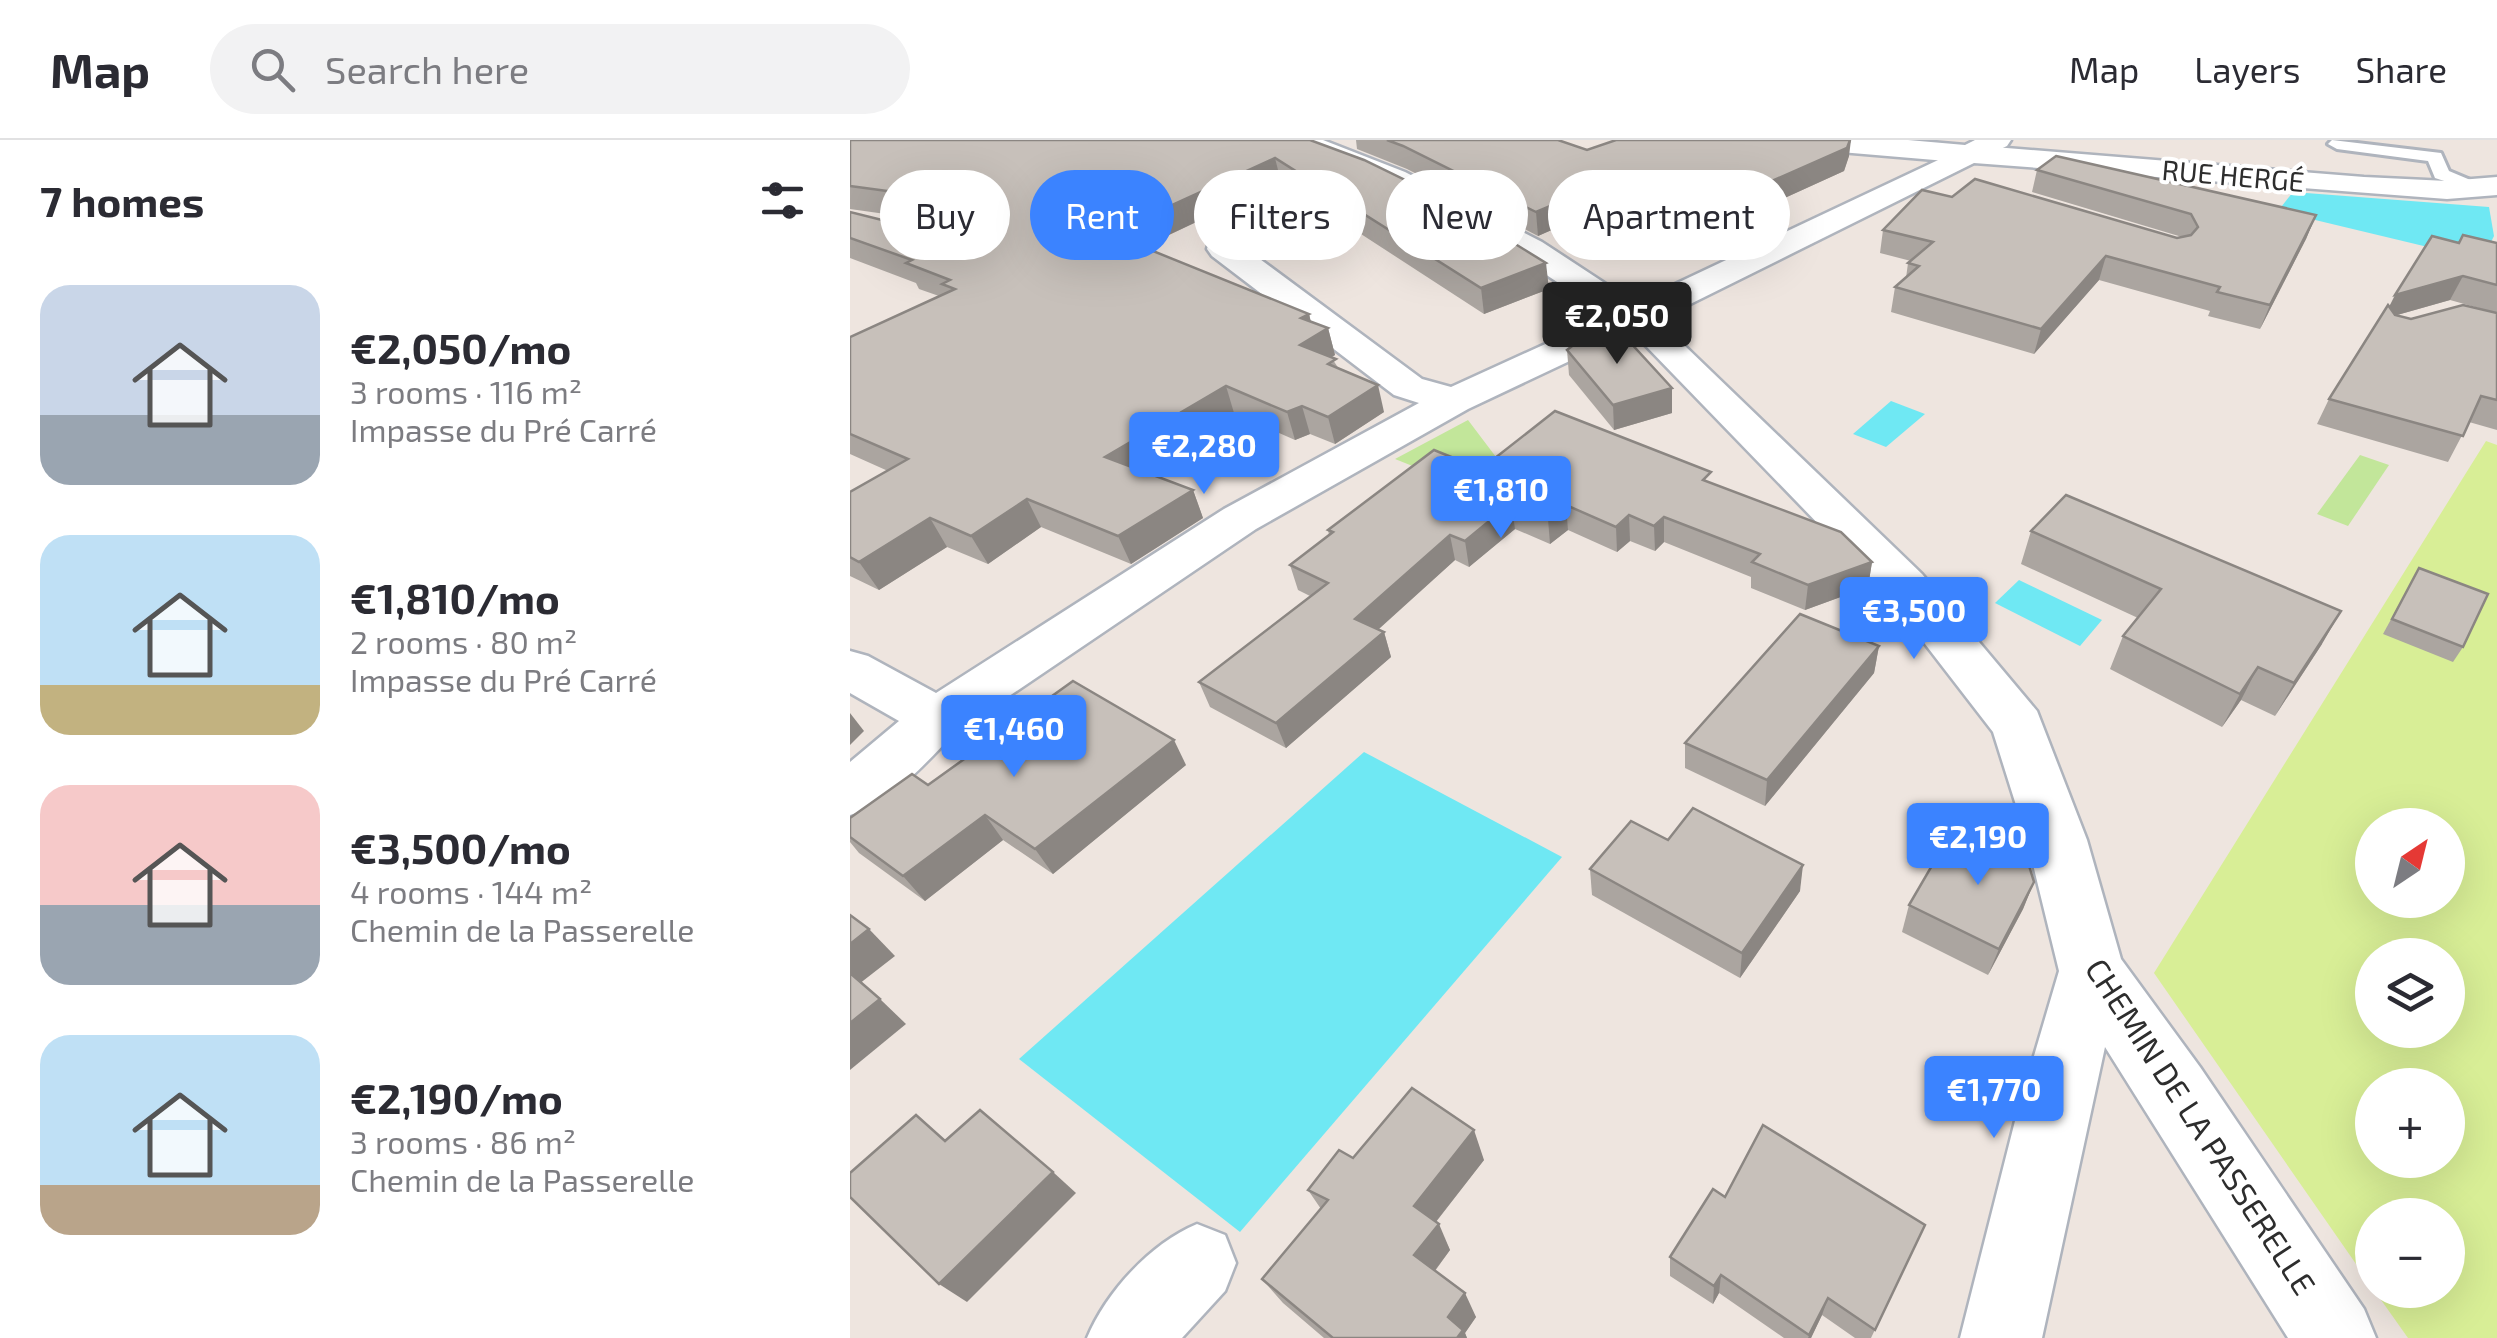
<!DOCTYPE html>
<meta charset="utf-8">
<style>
body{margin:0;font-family:"Exo 2",sans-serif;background:#f2f2f3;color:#2b2b33;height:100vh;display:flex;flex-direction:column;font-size:38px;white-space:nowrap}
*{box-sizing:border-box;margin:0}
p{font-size:32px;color:#7c7c81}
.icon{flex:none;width:55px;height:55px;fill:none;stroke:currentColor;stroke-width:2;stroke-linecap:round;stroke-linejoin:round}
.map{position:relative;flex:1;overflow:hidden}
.drawer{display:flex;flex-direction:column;background:#fff;width:850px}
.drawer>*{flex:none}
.guide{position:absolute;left:30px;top:30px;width:950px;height:90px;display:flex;gap:20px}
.needle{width:65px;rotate:35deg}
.controls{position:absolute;left:1505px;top:668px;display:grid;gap:20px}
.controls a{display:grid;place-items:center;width:110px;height:110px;border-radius:50%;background:#fff;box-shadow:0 10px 40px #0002;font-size:50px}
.price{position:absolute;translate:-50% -85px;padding:0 22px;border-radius:10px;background:#3b83ff;color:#fff;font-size:32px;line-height:65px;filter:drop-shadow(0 2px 5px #0008)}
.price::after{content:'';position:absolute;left:50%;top:60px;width:30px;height:22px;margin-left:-15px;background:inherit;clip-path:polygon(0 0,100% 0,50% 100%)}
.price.selected{background:#222;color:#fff}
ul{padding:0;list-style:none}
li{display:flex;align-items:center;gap:30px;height:250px;padding:0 40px}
li span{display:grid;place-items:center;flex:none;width:280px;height:200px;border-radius:30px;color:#555}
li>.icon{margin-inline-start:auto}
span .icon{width:120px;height:120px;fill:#fffc;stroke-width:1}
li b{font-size:42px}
h2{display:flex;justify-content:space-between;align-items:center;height:120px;padding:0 40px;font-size:42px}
.tag{padding:0 35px;border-radius:45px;background:#fff;box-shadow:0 10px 40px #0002;font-size:35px;line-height:90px}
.tag.selected{background:#3b83ff;color:#fff}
header{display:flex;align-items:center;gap:60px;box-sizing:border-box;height:140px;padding:0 50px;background:#fff;border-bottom:2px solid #e1e1e2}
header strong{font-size:48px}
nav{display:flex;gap:55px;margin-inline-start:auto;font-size:35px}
.search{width:700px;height:90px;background:#f2f2f3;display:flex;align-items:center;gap:25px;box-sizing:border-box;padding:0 35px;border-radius:55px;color:#7c7c81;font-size:38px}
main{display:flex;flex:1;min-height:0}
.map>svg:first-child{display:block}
.green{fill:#c2e69a}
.pitch{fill:#d8ee96;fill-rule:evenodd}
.water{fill:#6fe8f3}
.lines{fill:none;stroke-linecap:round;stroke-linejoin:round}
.service-casing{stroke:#afb4bd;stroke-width:6}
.minor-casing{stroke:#afb4bd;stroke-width:5}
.tertiary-casing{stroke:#afb4bd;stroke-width:5}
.service{fill:#fff;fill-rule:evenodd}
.minor{fill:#fff;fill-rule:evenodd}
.tertiary{fill:#fff;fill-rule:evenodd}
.wall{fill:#aba5a0;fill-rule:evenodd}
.shaded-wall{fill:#8b8682}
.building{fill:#c7c0ba;stroke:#8b8682;stroke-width:2.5}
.labels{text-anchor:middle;stroke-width:8;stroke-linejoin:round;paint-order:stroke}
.far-street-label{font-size:28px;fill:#2d2d2d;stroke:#fff}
.street-label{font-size:32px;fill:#2d2d2d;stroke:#fff}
</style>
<header>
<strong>Map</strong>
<div class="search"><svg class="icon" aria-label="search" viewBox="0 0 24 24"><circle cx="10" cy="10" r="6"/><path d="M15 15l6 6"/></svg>Search here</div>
<nav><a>Map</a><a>Layers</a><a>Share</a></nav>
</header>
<main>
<section class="drawer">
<h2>7 homes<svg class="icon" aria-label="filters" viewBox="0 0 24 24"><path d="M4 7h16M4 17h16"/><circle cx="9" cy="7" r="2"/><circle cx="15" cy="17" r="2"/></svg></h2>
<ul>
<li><span style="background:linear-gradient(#c9d6e8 65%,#9aa5b1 0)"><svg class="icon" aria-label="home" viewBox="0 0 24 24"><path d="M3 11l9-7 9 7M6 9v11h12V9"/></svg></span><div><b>€2,050/mo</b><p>3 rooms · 116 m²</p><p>Impasse du Pré Carré</p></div></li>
<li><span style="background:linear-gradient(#bfe0f5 75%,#c2b280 0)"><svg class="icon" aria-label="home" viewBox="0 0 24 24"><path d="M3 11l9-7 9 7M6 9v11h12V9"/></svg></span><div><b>€1,810/mo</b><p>2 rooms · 80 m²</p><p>Impasse du Pré Carré</p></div></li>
<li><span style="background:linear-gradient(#f6c9c9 60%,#9aa5b1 0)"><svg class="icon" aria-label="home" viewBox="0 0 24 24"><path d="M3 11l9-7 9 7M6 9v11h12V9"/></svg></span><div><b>€3,500/mo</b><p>4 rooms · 144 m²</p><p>Chemin de la Passerelle</p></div></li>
<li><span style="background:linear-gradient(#bfe0f5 75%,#b9a48a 0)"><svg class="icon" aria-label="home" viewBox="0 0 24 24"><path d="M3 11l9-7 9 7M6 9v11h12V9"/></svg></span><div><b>€2,190/mo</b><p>3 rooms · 86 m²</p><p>Chemin de la Passerelle</p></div></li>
</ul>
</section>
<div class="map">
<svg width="1647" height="1198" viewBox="0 0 1647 1198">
<rect width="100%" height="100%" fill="#eee5df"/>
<g class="green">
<polygon points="618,280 649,321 720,389 545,319"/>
<polygon points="1510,315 1539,325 1498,386 1467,374"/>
</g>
<path class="pitch" d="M1636,301L1647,305V1198H1558L1524,1150H1598V1075H1522V1147L1304,833ZM1522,685H1598V760H1522ZM1522,815H1598V890H1522ZM1522,945H1598V1020H1522Z"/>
<g class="water">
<polygon points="1443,52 1639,67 1644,96 1632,120 1428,71"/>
<polygon points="1041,261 1075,274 1036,307 1003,294"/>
<polygon points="1169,440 1252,480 1230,506 1145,463"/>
<polygon points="514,612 712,717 390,1092 169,919"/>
</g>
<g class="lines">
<defs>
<polygon id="service" points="1482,0 1591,13 1599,31 1637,47 1628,52 1585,38 1578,21 1487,9 1478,4"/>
<g id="minor">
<path d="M432,0H473L555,32L692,102L785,163L1120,5L1514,37L1597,41L1647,37V55L1597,59L1124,23L808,180L1072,434L1187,571L1237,700L1271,819L1350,927L1514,1169L1526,1198H1438L1255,907L1192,1198H1110L1166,977L1209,831L1177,700L1143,592L1038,456L796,206L779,193L618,269L406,389L106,592C75,623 43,662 0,675V622L49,581L0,553V511L18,516L86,553L374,369L569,263L544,255L362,116L357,109L362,91H386L391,105L572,239L601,247L757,176C657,104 551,49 436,6Z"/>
<path d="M347,1084L375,1095L386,1123L375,1151L332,1198H237C256,1152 301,1103 347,1084Z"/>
</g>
<polygon id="tertiary" points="941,0 1058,0 1115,5 1125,0 1161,0 1157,6 1120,23 955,9 945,6"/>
</defs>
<use href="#service" class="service-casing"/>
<use href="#minor" class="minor-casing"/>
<use href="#tertiary" class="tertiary-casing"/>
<use href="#service" class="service"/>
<use href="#minor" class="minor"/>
<use href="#tertiary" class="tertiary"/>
</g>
<g class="wall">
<polygon points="0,0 460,0 649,94 699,149 634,174 431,42 300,104 308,113 459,174 461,182 478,188 485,215 481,217 489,229 534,272 485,304 460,294 445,300 384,273 291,330 343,350 353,378 281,424 191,387 138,424 97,407 29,450 0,436 0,352 38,331 0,314 0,197 89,156 69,149 66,143 0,118 0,72 32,80 76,83 64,78 0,69"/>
<polygon points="506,0 708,0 737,10 999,16 994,31 831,105 749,69 688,96 557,29 507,9"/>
<polygon points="1187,30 1466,75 1456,99 1410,189 1358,176 1360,171 1249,140 1184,214 1041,172 1045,147 1056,138 1058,123 1061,121 1030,113 1033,90 1102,57 1327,98 1332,97 1182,52"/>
<path d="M1609,103H1647V290L1619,282L1598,322L1467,284L1479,259L1539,166ZM1600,160L1643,172L1561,179L1547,175Z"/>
<polygon points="717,210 822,248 822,273 764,290 719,235"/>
<polygon points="631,329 861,343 1022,422 1018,447 955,470 901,448 901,437 814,402 805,411 780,401 767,412 718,390 700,404 665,389 619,427 605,420 529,489 534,492 541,517 436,608 360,567 349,542 460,456 448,450 440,425 479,395 478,390"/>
<polygon points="1181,391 1472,504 1425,576 1391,560 1372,587 1260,529 1273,496 1288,478 1171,424"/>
<polygon points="1569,428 1613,507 1603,522 1533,494"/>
<polygon points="1029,506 1024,533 915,666 835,628 835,603"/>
<polygon points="336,625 203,734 153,700 75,761 9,713 0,702 0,678 78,645"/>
<polygon points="818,700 950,751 890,838 742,755 740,729"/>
<polygon points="1105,716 1184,742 1173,769 1138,835 1052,792 1059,765"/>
<polygon points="503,1018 634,1020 586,1082 600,1110 585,1131 626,1177 615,1193 617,1198 474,1198 433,1163 412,1139 471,1069 458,1050"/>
<polygon points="875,1057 1075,1085 1021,1198 1005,1198 972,1175 961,1198 934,1198 869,1153 863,1164 820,1136 820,1117"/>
</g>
<g class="shaded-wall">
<polygon points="1001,0 999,16 994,31 831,105 831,81"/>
<polygon points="425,18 431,42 274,116 265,91"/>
<polygon points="748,46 749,69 688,96 686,72"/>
<polygon points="1466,75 1456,99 1410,189 1420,165"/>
<polygon points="1256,116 1249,140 1184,214 1191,189"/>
<polygon points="696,123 699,149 634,174 631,148"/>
<polygon points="1613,136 1600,160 1533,179 1545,155"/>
<polygon points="459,174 464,196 478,188 485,215 457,232 450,205 451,178"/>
<polygon points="528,245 534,272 485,304 478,277"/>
<polygon points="376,246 384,273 267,344 255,317"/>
<polygon points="822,248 822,273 764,290 763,265"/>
<polygon points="452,266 460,294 445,300 437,272"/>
<polygon points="343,350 353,378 281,424 268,396"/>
<polygon points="177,359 191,387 138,424 121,396"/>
<polygon points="661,363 665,389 619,427 615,401"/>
<polygon points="716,365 718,390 700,404 698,379"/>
<polygon points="779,375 780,401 767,412 766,387"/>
<polygon points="814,377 814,402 805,411 804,386"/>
<polygon points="80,378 97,407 29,450 9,422"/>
<polygon points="600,395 605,420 512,504 505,479"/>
<polygon points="1022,422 1018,447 955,470 958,445"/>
<polygon points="1491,471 1472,504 1425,576 1444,543"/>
<polygon points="534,492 541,517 436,608 426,583"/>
<polygon points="1029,506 1024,533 915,666 917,640"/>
<polygon points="1408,527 1391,560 1372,587 1390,554"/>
<polygon points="0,573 14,591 0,605"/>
<polygon points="324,600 336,625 203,734 185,709"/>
<polygon points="135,675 153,700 75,761 53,736"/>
<polygon points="953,725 950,751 890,838 892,813"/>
<polygon points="1184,742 1173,769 1138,835 1149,809"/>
<polygon points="19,789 45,816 9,844 0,835 0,804"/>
<polygon points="30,859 56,884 0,930 0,883"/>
<polygon points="624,990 634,1020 577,1093 564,1066"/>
<polygon points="203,1032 226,1053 117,1162 89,1144"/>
<polygon points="589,1084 600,1110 577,1141 564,1115"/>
<polygon points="871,1135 869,1153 863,1164 864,1146"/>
<polygon points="615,1153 626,1177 615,1193 617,1198 607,1198 598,1177"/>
<polygon points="978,1158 972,1175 961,1198 958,1198"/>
</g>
<g class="building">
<polygon points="0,0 460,0 514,20 637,80 648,86 641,89 696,123 631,148 425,18 265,91 305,105 298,109 459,174 451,178 478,188 450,205 486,219 478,224 528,245 478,277 452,266 437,272 376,246 255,317 343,350 268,396 177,359 121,396 80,378 9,422 0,417 0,352 58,319 0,294 0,197 105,149 92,144 100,140 56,123 62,120 0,98 0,72 32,80 76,84 85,73 76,63 52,53 0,46"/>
<polygon points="537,0 708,0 737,10 766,0 1000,0 997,8 831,81 748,46 686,72 553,6"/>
<polygon points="1206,16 1466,75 1420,165 1367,152 1370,147 1256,116 1191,189 1045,147 1069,126 1058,123 1083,102 1033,90 1072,50 1102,57 1125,39 1327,98 1341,95 1348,87 1341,74 1187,30"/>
<polygon points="1613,95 1647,103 1647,145 1613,136 1545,155 1582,96 1609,103"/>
<polygon points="1538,165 1545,175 1561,179 1613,165 1647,173 1647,260 1631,256 1613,296 1479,259"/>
<polygon points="747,187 768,200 776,198 822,248 763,265 717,210"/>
<polygon points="705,271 861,332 853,340 991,392 1022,422 958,445 902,422 910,414 814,377 804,386 779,375 766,387 716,365 698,379 661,363 615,401 600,395 505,479 534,492 426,583 349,542 478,443 440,425 483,392 478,390 584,310 631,329"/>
<polygon points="1216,355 1491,471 1444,543 1408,527 1390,554 1273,496 1311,449 1181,391"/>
<polygon points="1569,428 1638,454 1613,507 1542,479"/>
<polygon points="950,474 1029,506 917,640 835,603"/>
<polygon points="223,541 324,600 185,709 135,675 53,736 0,697 0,678 62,634 78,645"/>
<polygon points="843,668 953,725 892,813 740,729 781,681 818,700"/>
<polygon points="1118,693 1172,703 1184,742 1149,809 1059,765 1091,710 1105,716"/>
<polygon points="0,775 19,789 0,804"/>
<polygon points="0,833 30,859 0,883"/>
<polygon points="562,948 624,990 564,1066 589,1084 564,1115 615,1153 598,1177 613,1190 607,1198 483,1198 412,1139 478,1060 458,1050 489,1010 503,1018"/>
<polygon points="130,970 203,1032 89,1144 0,1057 0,1033 66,975 95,1001"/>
<polygon points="913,985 1075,1085 1025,1190 978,1158 959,1195 871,1135 864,1146 820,1117 863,1049 875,1057"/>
</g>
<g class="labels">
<g class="far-street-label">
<text transform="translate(1383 36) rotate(5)" y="10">RUE HERGÉ</text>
</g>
<g class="street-label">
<text transform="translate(1350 987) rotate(57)" y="11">CHEMIN DE LA PASSERELLE</text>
</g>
</g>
</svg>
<div class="controls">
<a><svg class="needle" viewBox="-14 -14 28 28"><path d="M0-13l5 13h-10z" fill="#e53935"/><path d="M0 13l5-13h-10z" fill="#7c7c81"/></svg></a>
<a><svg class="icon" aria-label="layers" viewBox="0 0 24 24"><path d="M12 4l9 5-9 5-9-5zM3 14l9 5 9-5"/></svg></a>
<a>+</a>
<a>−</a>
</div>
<b class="price selected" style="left:767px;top:227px">€2,050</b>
<b class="price" style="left:354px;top:357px">€2,280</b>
<b class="price" style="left:651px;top:401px">€1,810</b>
<b class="price" style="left:1064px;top:522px">€3,500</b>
<b class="price" style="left:164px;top:640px">€1,460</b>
<b class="price" style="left:1128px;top:748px">€2,190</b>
<b class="price" style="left:1144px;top:1001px">€1,770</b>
<div class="guide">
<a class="tag">Buy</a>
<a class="tag selected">Rent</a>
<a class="tag">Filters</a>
<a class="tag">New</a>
<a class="tag">Apartment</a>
</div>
</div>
</main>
